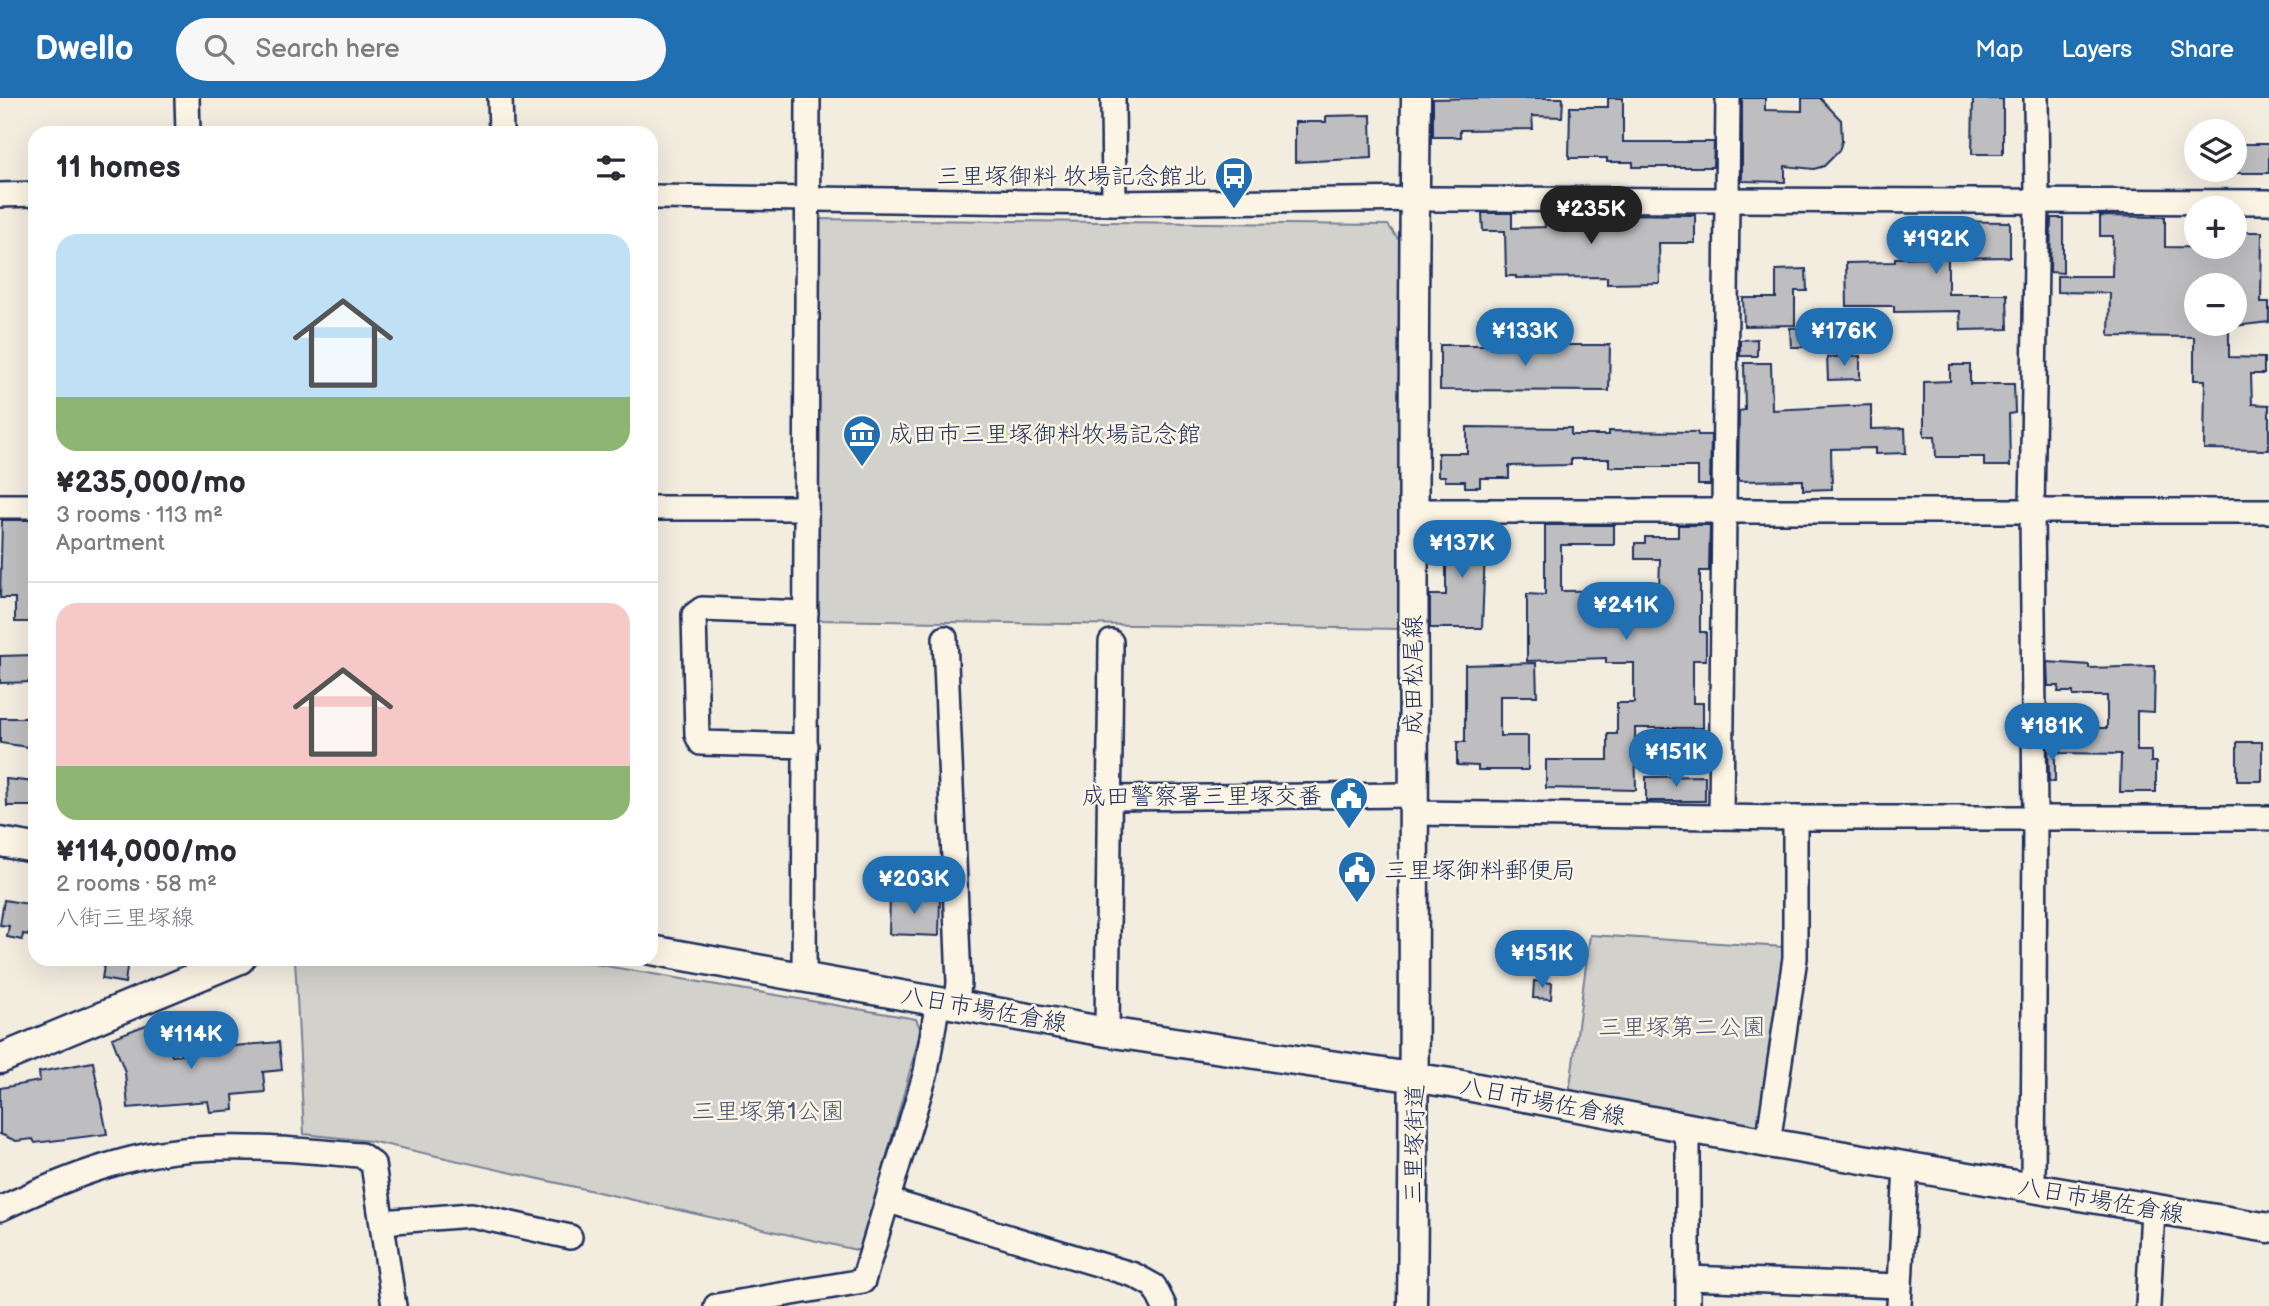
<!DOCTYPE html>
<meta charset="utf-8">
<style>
body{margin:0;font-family:"Balsamiq Sans","Klee One",sans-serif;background:#f7f7f7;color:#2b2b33;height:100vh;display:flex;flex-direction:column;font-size:26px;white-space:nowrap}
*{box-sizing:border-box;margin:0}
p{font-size:23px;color:#7c7c81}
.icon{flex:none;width:38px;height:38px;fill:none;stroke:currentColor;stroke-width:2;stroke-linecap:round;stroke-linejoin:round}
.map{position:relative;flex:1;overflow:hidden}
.panel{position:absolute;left:28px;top:28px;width:630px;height:840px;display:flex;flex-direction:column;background:#fff;border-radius:21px;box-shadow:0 7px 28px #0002}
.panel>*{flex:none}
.tools{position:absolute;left:2184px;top:21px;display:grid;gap:14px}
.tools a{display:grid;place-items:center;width:63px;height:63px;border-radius:50%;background:#fff;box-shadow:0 7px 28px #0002;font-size:35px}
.price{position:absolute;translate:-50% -60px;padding:0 16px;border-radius:24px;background:#1f6fb2;color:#fff;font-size:23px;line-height:46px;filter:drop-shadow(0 2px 4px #0008)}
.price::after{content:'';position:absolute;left:50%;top:42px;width:21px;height:16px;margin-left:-10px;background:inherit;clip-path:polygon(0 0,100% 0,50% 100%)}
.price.current{background:#222;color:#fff}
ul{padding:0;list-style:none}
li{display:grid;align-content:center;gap:14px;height:371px;padding:0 28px}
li+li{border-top:2px solid #e1e1e2}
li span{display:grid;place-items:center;height:217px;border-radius:21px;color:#555}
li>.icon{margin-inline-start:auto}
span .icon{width:126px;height:126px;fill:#fffc;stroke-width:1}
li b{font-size:30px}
h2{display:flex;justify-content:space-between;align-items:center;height:84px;padding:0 28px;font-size:30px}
header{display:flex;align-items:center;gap:42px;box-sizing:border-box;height:98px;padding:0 35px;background:#1f6fb2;color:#fff}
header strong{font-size:33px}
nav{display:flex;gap:38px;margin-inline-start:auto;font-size:24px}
.search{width:490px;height:63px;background:#f7f7f7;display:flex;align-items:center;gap:18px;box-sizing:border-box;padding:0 24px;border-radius:38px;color:#7c7c81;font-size:26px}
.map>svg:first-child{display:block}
.green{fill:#d3d1cc;stroke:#778095;stroke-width:2}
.building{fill:#bebec0;stroke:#1b2f5e;stroke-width:2}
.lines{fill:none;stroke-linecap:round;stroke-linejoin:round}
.minor-casing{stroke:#1b2f5e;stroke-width:28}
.major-casing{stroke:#1b2f5e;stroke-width:33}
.minor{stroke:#fcf5e5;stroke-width:23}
.major{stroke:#fcf5e5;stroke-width:28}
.labels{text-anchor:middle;stroke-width:5;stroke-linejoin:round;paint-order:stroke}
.poi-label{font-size:24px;fill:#1b2f5e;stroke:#fcf5e5;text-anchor:end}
.street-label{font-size:24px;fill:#1b2f5e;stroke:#fcf5e5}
.park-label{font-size:24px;fill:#49587a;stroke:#fcf5e5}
</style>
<header>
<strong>Dwello</strong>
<div class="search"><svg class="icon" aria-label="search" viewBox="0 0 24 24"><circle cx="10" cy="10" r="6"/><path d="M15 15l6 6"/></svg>Search here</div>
<nav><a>Map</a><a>Layers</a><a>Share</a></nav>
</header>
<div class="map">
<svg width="2269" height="1208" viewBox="0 0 2269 1208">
<rect width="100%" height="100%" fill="#f3ede0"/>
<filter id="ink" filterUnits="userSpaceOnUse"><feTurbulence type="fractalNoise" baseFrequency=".0143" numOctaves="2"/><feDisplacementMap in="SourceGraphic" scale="14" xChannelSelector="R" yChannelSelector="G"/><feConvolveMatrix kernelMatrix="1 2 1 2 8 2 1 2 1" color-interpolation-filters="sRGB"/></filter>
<g filter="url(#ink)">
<g class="green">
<polygon points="816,121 1388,127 1401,145 1400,531 816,522"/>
<polygon points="1590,837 1784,849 1759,1032 1569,996"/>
<polygon points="295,861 565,861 916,921 921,932 861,1153 370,1043 304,1036"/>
</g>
<g class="building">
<polygon points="1481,0 1563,0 1562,19 1532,18 1533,31 1460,32 1460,39 1433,39 1433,1"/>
<polygon points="1608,0 1623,0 1623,44 1714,44 1713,69 1633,69 1633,64 1607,64 1607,60 1569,60 1570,9 1608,9"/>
<polygon points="1742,0 1765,0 1765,12 1802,13 1802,0 1820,0 1841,22 1842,43 1839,53 1824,68 1814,71 1785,68 1785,84 1742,83"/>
<polygon points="1973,1 2003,1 2003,56 1972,56"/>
<polygon points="1371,17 1372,60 1295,64 1295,24 1326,24 1326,18"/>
<rect x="2235" y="46" width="34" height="29"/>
<polygon points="1482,115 1512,115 1512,130 1545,129 1544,115 1560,115 1561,122 1610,121 1610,116 1695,117 1695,145 1659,145 1660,185 1607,186 1607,179 1516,180 1516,178 1506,178 1505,133 1483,133"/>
<polygon points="2100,118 2165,119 2165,149 2237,150 2237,134 2262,134 2261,204 2269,204 2269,224 2235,228 2235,187 2196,187 2196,226 2229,226 2229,259 2264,260 2264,276 2251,276 2252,306 2269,307 2269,352 2204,351 2205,282 2194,282 2194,239 2109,238 2110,195 2057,194 2057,178 2112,178 2113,138 2100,138"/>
<polygon points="2051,120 2063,120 2063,175 2050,174"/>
<polygon points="1928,123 2010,124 2010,159 1948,160 1948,196 2007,196 2008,231 1961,232 1960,213 1894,214 1894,208 1847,208 1846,165 1895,164 1895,160 1929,159"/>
<polygon points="1806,171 1807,193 1795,193 1795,227 1744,228 1743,200 1776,200 1776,172"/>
<polygon points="1813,229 1813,249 1791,249 1790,230"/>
<polygon points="1757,241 1757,258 1740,258 1740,242"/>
<polygon points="1440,247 1610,247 1609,293 1440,292"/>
<polygon points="1860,258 1860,281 1828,282 1827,259"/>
<polygon points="1744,265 1771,265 1772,312 1871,307 1871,331 1905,330 1906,355 1875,356 1875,350 1831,351 1832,391 1803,392 1803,382 1738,383 1739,313 1745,312"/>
<polygon points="1950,267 1970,267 1970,286 2014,286 2015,315 2009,316 2010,368 1984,368 1984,359 1936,359 1935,338 1924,338 1924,284 1950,283"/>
<polygon points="1467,329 1571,330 1571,337 1609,337 1609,333 1697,334 1698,337 1711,337 1710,387 1698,387 1698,369 1609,369 1609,361 1571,361 1571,367 1509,368 1509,380 1480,380 1480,389 1465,389 1465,383 1445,383 1445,378 1438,378 1438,355 1467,355"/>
<polygon points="2,422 35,422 35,524 15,524 15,500 0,500"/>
<polygon points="1446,427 1486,427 1482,530 1430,530 1430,497 1446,497"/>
<polygon points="1545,427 1614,427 1614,447 1561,447 1561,493 1659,492 1660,461 1635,461 1635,445 1645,445 1645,439 1678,439 1678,427 1710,427 1709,473 1700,473 1700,534 1706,534 1706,562 1693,562 1693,605 1703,605 1703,630 1635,630 1636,692 1546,690 1546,662 1608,662 1608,636 1617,636 1617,605 1634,605 1634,565 1606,565 1606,560 1527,563 1527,496 1545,497"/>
<polygon points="35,557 35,584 0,585 0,558"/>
<polygon points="2047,564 2089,567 2089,570 2155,568 2154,614 2137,613 2137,653 2151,653 2151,664 2156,664 2156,694 2120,694 2121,656 2060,655 2060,630 2107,630 2107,598 2073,598 2073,594 2058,594 2059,588 2048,588"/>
<polygon points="1536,565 1537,598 1500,598 1500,638 1528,638 1528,672 1478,672 1478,668 1457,667 1457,644 1465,644 1465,567"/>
<polygon points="0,620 35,620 35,650 0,645"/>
<rect x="2237" y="644" width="25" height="39"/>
<polygon points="2048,646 2055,646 2055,684 2049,684"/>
<polygon points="1705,678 1705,703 1646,703 1646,679"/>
<polygon points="6,681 35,684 35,708 7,708"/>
<polygon points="890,798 940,800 939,838 889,836"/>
<polygon points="4,802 35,807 35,838 23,836 22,842 7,839 9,828 0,827"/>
<polygon points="105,861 128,861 125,885 102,881"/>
<polygon points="1534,883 1552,885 1551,901 1533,900"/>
<polygon points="159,922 172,958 203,955 202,951 279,944 282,972 263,974 265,994 233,997 234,1012 210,1014 208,1003 128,1010 125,974 112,940"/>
<polygon points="93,964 107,1036 35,1045 33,1041 16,1043 0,1036 0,990 40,983 39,974"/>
</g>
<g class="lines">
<defs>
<g id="minor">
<polyline points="187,0 188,35"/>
<polyline points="500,0 501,35"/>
<polyline points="1113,0 1114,105"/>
<polyline points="0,97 35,96"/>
<polyline points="651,99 1114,105 1429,101 2269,104"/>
<polyline points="0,408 35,408"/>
<polyline points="651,410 806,410"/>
<polyline points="1412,413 2269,413"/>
<polyline points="806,515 702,511 694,517 697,637 701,645 806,648"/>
<polyline points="945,540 959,884 957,906"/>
<polyline points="1112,700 1412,697"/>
<polyline points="1412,715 1795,720 2269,720"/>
<polyline points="1721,719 1728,0"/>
<polyline points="804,879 808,0"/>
<polyline points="1107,934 1111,544"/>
<polyline points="1682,1029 1688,1046 1688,1208"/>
<polyline points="1768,1045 1795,860 1795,720"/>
<polyline points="2033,1091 2035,720 2032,413 2037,101 2036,0"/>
<polyline points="889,1103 1134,1177 1154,1188 1164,1208"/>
<path d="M0,1111C60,1082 128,1055 195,1051C250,1047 306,1053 361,1057L373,1066L394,1208"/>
<polyline points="382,1124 471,1117 570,1139"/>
<polyline points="1688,1180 1899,1188"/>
<polyline points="716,1208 863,1183 926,974 938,903"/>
<polyline points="1899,1208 1906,1068"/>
<polyline points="2148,1208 2153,1112"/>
</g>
<g id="major">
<polyline points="0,744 35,750"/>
<polyline points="651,852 1107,934 1451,985 1768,1045 2269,1130"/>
<polyline points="0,961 240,861"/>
<path d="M1412,1208C1417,805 1410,403 1416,0"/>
</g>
</defs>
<use href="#minor" class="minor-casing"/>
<use href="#major" class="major-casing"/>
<use href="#minor" class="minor"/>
<use href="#major" class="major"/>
</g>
</g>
<defs>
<symbol id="bus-pin" viewBox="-11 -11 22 30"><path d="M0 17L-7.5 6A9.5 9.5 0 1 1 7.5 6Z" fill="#1f6fb2" stroke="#fcf5e5"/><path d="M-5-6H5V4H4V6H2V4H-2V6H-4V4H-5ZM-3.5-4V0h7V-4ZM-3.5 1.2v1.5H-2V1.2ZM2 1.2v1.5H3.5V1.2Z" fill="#fff"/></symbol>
<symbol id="museum-pin" viewBox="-11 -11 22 30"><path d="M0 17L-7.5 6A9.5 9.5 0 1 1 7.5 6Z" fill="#1f6fb2" stroke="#fcf5e5"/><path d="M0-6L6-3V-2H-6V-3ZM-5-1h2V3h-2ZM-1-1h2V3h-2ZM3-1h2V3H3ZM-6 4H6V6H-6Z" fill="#fff"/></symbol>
<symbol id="civic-pin" viewBox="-11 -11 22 30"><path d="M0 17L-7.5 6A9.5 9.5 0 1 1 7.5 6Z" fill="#1f6fb2" stroke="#fcf5e5"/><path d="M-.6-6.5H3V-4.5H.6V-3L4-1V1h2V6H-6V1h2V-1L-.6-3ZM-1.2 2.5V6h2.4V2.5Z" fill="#fff"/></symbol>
</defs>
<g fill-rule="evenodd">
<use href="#bus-pin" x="1212" y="56" width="44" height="60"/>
<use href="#museum-pin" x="840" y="314" width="44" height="60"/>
<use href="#civic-pin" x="1327" y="676" width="44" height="60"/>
<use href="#civic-pin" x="1335" y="750" width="44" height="60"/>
</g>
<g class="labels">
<g class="poi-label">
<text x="1207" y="86">三里塚御料 牧場記念館北</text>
<text x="889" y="344" text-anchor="start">成田市三里塚御料牧場記念館</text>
<text x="1322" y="706">成田警察署三里塚交番</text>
<text x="1384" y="780" text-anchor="start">三里塚御料郵便局</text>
</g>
<g class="street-label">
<text transform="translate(1413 577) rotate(-90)" y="8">成田松尾線</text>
<text transform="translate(984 911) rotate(10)" y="8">八日市場佐倉線</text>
<text transform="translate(1543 1003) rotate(11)" y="8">八日市場佐倉線</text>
<text transform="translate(1414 1046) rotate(-89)" y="8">三里塚街道</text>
<text transform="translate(2101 1102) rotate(10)" y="8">八日市場佐倉線</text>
</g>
<g class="park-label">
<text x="1682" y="937">三里塚第二公園</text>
<text x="768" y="1021">三里塚第1公園</text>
</g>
</g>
</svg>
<div class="tools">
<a><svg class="icon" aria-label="layers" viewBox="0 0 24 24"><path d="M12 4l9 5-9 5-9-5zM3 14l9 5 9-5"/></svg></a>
<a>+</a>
<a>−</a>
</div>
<b class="price current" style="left:1591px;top:148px">¥235K</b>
<b class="price" style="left:1936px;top:178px">¥192K</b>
<b class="price" style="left:1525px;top:270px">¥133K</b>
<b class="price" style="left:1844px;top:270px">¥176K</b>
<b class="price" style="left:1462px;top:482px">¥137K</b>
<b class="price" style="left:1626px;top:544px">¥241K</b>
<b class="price" style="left:2052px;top:665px">¥181K</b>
<b class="price" style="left:1676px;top:691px">¥151K</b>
<b class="price" style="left:914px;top:818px">¥203K</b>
<b class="price" style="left:1542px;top:892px">¥151K</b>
<b class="price" style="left:191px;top:973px">¥114K</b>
<section class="panel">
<h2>11 homes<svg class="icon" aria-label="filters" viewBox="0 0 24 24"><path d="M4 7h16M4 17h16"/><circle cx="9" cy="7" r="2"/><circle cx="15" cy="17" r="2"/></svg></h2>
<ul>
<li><span style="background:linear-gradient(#bfe0f5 75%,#8fb573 0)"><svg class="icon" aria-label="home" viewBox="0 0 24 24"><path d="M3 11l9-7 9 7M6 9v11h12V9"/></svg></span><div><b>¥235,000/mo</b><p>3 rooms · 113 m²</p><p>Apartment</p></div></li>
<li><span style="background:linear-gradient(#f6c9c9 75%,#8fb573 0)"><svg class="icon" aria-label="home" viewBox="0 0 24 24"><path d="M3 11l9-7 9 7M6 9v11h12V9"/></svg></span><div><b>¥114,000/mo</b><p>2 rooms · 58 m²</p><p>八街三里塚線</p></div></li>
</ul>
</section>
</div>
